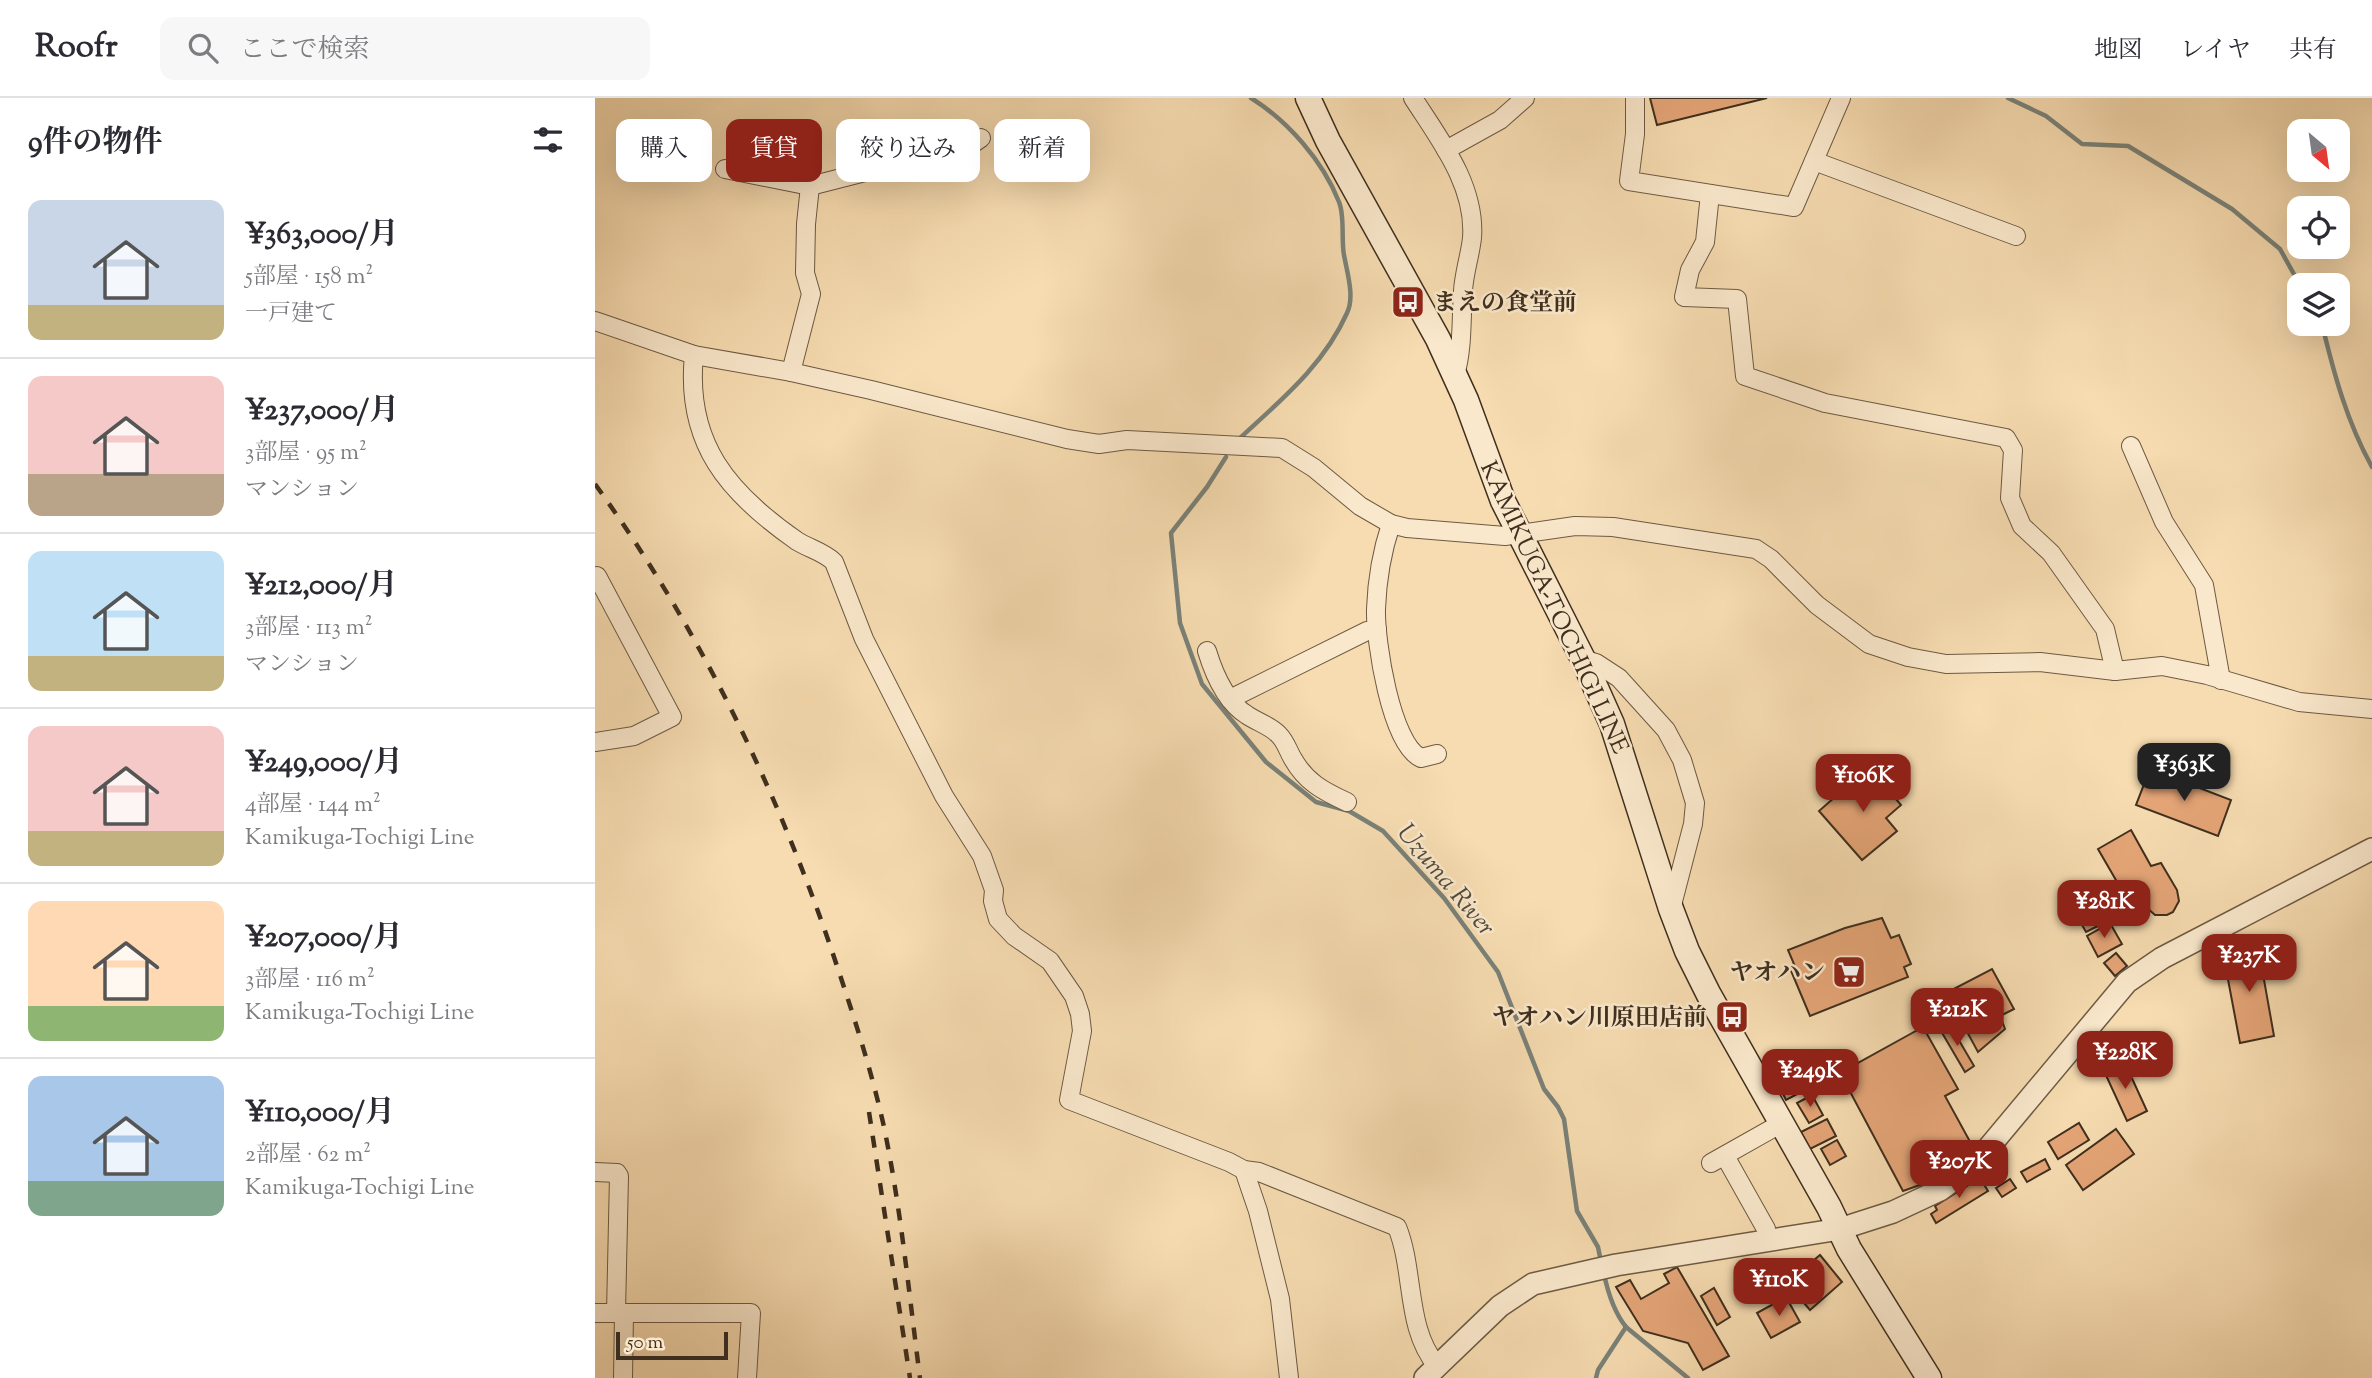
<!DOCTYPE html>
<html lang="ja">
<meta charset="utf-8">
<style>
body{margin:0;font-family:"Sorts Mill Goudy","Noto Serif JP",serif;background:#f7f7f7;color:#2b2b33;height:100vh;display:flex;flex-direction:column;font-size:26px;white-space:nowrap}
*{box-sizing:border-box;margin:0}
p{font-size:23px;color:#7c7c81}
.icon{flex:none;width:38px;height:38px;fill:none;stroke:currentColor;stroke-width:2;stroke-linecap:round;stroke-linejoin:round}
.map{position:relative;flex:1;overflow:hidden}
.drawer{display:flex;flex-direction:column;background:#fff;width:595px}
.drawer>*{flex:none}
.top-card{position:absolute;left:21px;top:21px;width:665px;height:63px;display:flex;gap:14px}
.needle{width:46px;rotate:151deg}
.controls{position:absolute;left:1692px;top:21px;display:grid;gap:14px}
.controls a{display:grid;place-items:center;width:63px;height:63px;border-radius:14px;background:#fff;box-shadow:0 7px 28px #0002;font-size:35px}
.scale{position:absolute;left:21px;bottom:18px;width:112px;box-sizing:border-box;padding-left:7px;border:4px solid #3f2f1e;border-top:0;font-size:19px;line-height:24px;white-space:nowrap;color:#3f2f1e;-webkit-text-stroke:5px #fae8cc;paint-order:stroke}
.price{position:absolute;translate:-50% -60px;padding:0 16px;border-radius:14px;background:#8f2418;color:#fff;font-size:23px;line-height:46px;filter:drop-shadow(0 2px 4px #0008)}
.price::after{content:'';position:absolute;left:50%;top:42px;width:21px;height:16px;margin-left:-10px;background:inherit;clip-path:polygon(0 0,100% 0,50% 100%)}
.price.on{background:#222;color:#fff}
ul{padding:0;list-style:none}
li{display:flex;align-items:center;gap:21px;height:175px;padding:0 28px}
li+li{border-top:2px solid #e1e1e2}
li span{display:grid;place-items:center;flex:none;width:196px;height:140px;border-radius:14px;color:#555}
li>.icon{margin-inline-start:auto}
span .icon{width:84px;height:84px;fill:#fffc;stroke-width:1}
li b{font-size:30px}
h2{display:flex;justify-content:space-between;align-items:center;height:84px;padding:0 28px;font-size:30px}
.pill{padding:0 24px;border-radius:14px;background:#fff;box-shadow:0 7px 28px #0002;font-size:24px;line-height:63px}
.pill.on{background:#8f2418;color:#fff}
header{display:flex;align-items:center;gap:42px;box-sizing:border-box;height:98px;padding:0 35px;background:#fff;border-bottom:2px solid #e1e1e2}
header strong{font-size:33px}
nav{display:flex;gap:38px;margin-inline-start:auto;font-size:24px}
.search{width:490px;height:63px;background:#f7f7f7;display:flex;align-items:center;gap:18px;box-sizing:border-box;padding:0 24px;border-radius:14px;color:#7c7c81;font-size:26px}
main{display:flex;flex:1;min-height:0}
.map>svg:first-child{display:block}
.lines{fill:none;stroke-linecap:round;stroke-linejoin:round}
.stream{stroke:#7a8279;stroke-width:4.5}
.building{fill:#e5a577;stroke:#3f2f1e;stroke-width:2}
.minor-casing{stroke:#6d5a43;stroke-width:20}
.tertiary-casing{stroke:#6d5a43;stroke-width:24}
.secondary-casing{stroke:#3f2f1e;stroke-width:27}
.minor{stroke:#fae8cc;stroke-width:18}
.tertiary{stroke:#fae8cc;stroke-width:21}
.secondary{stroke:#fae8cc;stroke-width:24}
.rail{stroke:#3f2f1e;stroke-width:4.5;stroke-dasharray:12 12;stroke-linecap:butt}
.labels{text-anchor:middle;stroke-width:5;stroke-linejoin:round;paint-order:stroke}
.poi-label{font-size:24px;font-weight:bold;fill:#3f2f1e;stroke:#fae8cc;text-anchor:end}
.street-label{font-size:24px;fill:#3f2f1e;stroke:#fae8cc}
.water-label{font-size:26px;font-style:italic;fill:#534b3c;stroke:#fae8cc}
</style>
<header>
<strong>Roofr</strong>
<div class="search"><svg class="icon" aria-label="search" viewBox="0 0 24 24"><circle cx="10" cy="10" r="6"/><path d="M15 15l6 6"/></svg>ここで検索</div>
<nav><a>地図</a><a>レイヤ</a><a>共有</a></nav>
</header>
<main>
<section class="drawer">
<h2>9件の物件<svg class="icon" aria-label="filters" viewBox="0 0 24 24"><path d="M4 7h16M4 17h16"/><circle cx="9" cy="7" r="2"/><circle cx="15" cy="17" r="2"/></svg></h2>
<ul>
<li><span style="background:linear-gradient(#c9d6e8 75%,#c2b280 0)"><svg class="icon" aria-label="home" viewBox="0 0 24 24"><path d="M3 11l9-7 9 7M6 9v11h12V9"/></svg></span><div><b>¥363,000/月</b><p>5部屋 · 158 m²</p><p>一戸建て</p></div></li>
<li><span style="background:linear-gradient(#f6c9c9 70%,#b9a48a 0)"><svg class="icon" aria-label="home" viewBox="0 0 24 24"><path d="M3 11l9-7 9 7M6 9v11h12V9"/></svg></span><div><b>¥237,000/月</b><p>3部屋 · 95 m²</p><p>マンション</p></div></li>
<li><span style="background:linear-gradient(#bfe0f5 75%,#c2b280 0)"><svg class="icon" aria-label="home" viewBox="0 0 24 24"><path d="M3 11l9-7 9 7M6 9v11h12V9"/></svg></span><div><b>¥212,000/月</b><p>3部屋 · 113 m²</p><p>マンション</p></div></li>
<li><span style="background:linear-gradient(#f6c9c9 75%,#c2b280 0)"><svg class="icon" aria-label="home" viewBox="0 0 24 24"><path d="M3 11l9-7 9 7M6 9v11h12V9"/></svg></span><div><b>¥249,000/月</b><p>4部屋 · 144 m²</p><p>Kamikuga-Tochigi Line</p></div></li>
<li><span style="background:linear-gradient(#ffd9b3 75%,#8fb573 0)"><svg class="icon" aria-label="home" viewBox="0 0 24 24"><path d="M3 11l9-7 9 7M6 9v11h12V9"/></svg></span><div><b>¥207,000/月</b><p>3部屋 · 116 m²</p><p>Kamikuga-Tochigi Line</p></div></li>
<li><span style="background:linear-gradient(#a9c7e8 75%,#7fa58c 0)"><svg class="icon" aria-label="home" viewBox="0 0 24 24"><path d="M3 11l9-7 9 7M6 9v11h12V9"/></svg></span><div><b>¥110,000/月</b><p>2部屋 · 62 m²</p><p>Kamikuga-Tochigi Line</p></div></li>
</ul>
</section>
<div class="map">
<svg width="1777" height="1280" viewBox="0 0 1777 1280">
<rect width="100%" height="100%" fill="#f7dcb1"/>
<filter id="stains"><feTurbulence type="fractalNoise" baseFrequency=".00286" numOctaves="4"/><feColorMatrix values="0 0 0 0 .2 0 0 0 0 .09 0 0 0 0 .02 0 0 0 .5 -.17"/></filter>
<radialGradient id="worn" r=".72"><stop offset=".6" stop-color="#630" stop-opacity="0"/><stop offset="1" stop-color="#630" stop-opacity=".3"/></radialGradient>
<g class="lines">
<g class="stream">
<polyline points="1413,0 1451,18 1487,46 1533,48 1637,111 1685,151 1705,187"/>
<path d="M1727,226C1739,276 1752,324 1777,369"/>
<path d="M645,340C686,302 729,267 752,215C760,199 752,174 749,157C746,142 750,118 744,104C728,63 693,23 656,0"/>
<polyline points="631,359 612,389 576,435 585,525 607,586 671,664 721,704 754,713 788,733 849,800 903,874 949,991 963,1009 969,1021 982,1113 1003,1149 1006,1164"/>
<path d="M1009,1176C1013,1195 1019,1214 1031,1229L1093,1280"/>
<polyline points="1001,1280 1003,1272 1031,1229"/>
</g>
</g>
<g class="building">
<polygon points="1055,0 1172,0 1062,27"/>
<polygon points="1274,669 1306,707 1291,720 1302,733 1267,762 1224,713"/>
<polygon points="1555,671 1636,702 1623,738 1541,707"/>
<polygon points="1536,732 1556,768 1566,765 1582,792 1584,803 1578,814 1572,817 1560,817 1551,809 1540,815 1503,751"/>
<polygon points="1505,817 1509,825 1491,834 1487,827"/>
<polygon points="1287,820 1296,840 1304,837 1316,866 1309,869 1313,879 1215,918 1194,868 1199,866 1193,852 1250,830"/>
<polygon points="1515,825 1527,846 1503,859 1492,838"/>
<polygon points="1663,848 1679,938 1645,945 1628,855"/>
<polygon points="1521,855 1532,868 1520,878 1509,865"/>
<polygon points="1397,871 1419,911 1405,918 1410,931 1383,954 1351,895"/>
<polygon points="1342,907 1352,922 1343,927 1333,912"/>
<polygon points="1355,927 1379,968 1370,974 1346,933"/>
<polygon points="1328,929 1363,991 1350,998 1378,1049 1366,1063 1352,1073 1336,1083 1308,1093 1245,975"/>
<polygon points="1529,963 1552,1013 1532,1023 1509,973"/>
<polygon points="1205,974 1214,990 1191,1002 1183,986"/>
<polygon points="1217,997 1228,1017 1214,1025 1202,1005"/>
<polygon points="1232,1021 1241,1038 1215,1051 1206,1034"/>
<polygon points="1484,1025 1494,1042 1463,1061 1453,1044"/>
<polygon points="1521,1031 1539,1056 1488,1092 1471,1067"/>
<polygon points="1242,1042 1251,1058 1235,1067 1226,1051"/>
<polygon points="1450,1061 1455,1071 1432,1084 1426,1074"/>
<polygon points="1385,1080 1393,1093 1341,1125 1336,1116 1342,1112 1340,1108"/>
<polygon points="1415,1081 1421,1090 1407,1099 1401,1090"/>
<polygon points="1225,1157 1247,1184 1215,1212 1192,1185"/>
<polygon points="1163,1161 1177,1185 1158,1196 1144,1171"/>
<polygon points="1082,1169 1134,1258 1108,1272 1093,1245 1048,1233 1021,1189 1035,1182 1046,1201 1074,1185 1069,1176"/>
<polygon points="1119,1190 1135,1219 1122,1227 1106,1198"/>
<polygon points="1191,1199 1205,1224 1176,1240 1162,1215"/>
</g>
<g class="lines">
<defs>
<g id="minor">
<path d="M818,0C845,42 881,88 877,140C875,158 869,175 868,193C866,221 868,250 860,277"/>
<polyline points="1040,0 1040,36 1034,83 1199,109 1246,0"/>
<polyline points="851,52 905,22 930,0"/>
<polyline points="1219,63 1421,138"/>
<polyline points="130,71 215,88 376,47 386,40"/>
<polyline points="1115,96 1110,144 1095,172 1089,199 1142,201 1150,278 1230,305 1411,340 1418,352 1415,400 1427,428 1456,455 1510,531 1520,573 1567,568 1612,577 1704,604 1777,611"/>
<polyline points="0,223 99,257 196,274 276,292 472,341 504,346 532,342 687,350 719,370 765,408 796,426 812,430 910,438 980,428 1018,429 1161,451 1176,461 1222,507 1274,546 1313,559 1351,566 1445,564 1520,573"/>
<path d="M99,257C90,345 133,395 202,443C215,451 229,454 239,464L269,541L349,698L387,758L399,792L398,803L403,821L419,838L455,863L479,898L485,916L487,933L474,1002L634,1064L649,1072L664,1074L802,1129C820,1173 810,1230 842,1268"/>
<polyline points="196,274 216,196 210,175 211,126 215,88"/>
<polyline points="1536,348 1569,424 1609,487 1626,582"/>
<path d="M796,426C787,453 782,483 781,511C780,542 796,647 826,660L842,656"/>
<path d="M612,553C619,576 631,604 652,617C662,624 676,628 684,637C691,644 693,653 698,661C711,684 728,693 752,704"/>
<polyline points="988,561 1001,565 1024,580 1071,632 1087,662 1100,705 1098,726 1076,811"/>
<polyline points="635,601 772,533 782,531"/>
<polyline points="0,644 39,638 77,619 2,478"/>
<polyline points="1130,1058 1171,1131 1173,1142"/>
<polyline points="1116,1065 1187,1025"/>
<polyline points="649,1072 663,1113 685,1201 694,1280"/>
<polyline points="0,1074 22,1075 24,1078 21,1215"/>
<polyline points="0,1215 156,1215 152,1280"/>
<polyline points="28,1280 29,1215"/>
</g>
<polyline id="tertiary" points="830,1280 905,1208 938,1186 1021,1167 1245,1131 1298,1114 1345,1092 1379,1067 1532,884 1567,860 1777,751"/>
<polyline id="secondary" points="713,0 733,43 843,241 871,302 908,403 988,561 1017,626 1076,811 1092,853 1114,897 1234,1109 1254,1151 1334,1280"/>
</defs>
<use href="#minor" class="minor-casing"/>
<use href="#tertiary" class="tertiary-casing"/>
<use href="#secondary" class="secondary-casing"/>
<use href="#minor" class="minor"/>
<use href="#tertiary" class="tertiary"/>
<use href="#secondary" class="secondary"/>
<g class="rail">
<path d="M0,386C104,530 181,689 238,856C257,913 276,970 289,1029C306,1111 314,1196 325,1280"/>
<polyline points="274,1014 315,1280"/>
</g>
</g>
<defs>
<symbol id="bus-square" viewBox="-11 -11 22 22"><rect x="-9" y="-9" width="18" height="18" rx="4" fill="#8f2418" stroke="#fae8cc"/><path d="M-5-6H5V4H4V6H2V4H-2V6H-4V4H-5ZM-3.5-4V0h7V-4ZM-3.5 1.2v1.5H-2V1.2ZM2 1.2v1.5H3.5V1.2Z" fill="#fff"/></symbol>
<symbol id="supermarket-square" viewBox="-11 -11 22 22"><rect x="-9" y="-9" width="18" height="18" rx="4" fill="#8f2418" stroke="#fae8cc"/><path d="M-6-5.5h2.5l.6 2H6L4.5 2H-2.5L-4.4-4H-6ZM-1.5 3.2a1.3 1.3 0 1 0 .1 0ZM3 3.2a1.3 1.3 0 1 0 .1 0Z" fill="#fff"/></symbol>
</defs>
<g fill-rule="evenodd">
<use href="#bus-square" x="794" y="185" width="38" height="38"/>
<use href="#supermarket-square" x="1235" y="855" width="38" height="38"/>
<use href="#bus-square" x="1118" y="900" width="38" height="38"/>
</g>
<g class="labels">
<g class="poi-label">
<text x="838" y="212" text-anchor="start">まえの食堂前</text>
<text x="1230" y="882">ヤオハン</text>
<text x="1112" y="927">ヤオハン川原田店前</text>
</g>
<g class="street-label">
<text transform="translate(960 509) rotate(65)" y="8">KAMIKUGA-TOCHIGI LINE</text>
</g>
<g class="water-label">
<text transform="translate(852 781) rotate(50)" y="9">Uzuma River</text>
</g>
</g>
<rect width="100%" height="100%" filter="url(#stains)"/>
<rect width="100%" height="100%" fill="url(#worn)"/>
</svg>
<div class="controls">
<a><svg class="needle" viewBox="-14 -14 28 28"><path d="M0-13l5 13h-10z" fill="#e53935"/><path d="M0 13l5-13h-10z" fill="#7c7c81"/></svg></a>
<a><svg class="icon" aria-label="locate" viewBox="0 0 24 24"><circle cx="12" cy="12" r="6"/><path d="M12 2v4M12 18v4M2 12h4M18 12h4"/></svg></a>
<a><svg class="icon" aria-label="layers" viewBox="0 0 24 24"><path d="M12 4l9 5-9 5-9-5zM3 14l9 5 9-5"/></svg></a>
</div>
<div class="scale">50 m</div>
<b class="price on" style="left:1589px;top:705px">¥363K</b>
<b class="price" style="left:1268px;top:716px">¥106K</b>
<b class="price" style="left:1509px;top:842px">¥281K</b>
<b class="price" style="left:1654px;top:896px">¥237K</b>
<b class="price" style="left:1362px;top:950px">¥212K</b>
<b class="price" style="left:1530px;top:993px">¥228K</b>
<b class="price" style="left:1215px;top:1011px">¥249K</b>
<b class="price" style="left:1364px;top:1102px">¥207K</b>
<b class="price" style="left:1184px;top:1220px">¥110K</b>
<div class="top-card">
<a class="pill">購入</a>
<a class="pill on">賃貸</a>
<a class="pill">絞り込み</a>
<a class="pill">新着</a>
</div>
</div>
</main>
